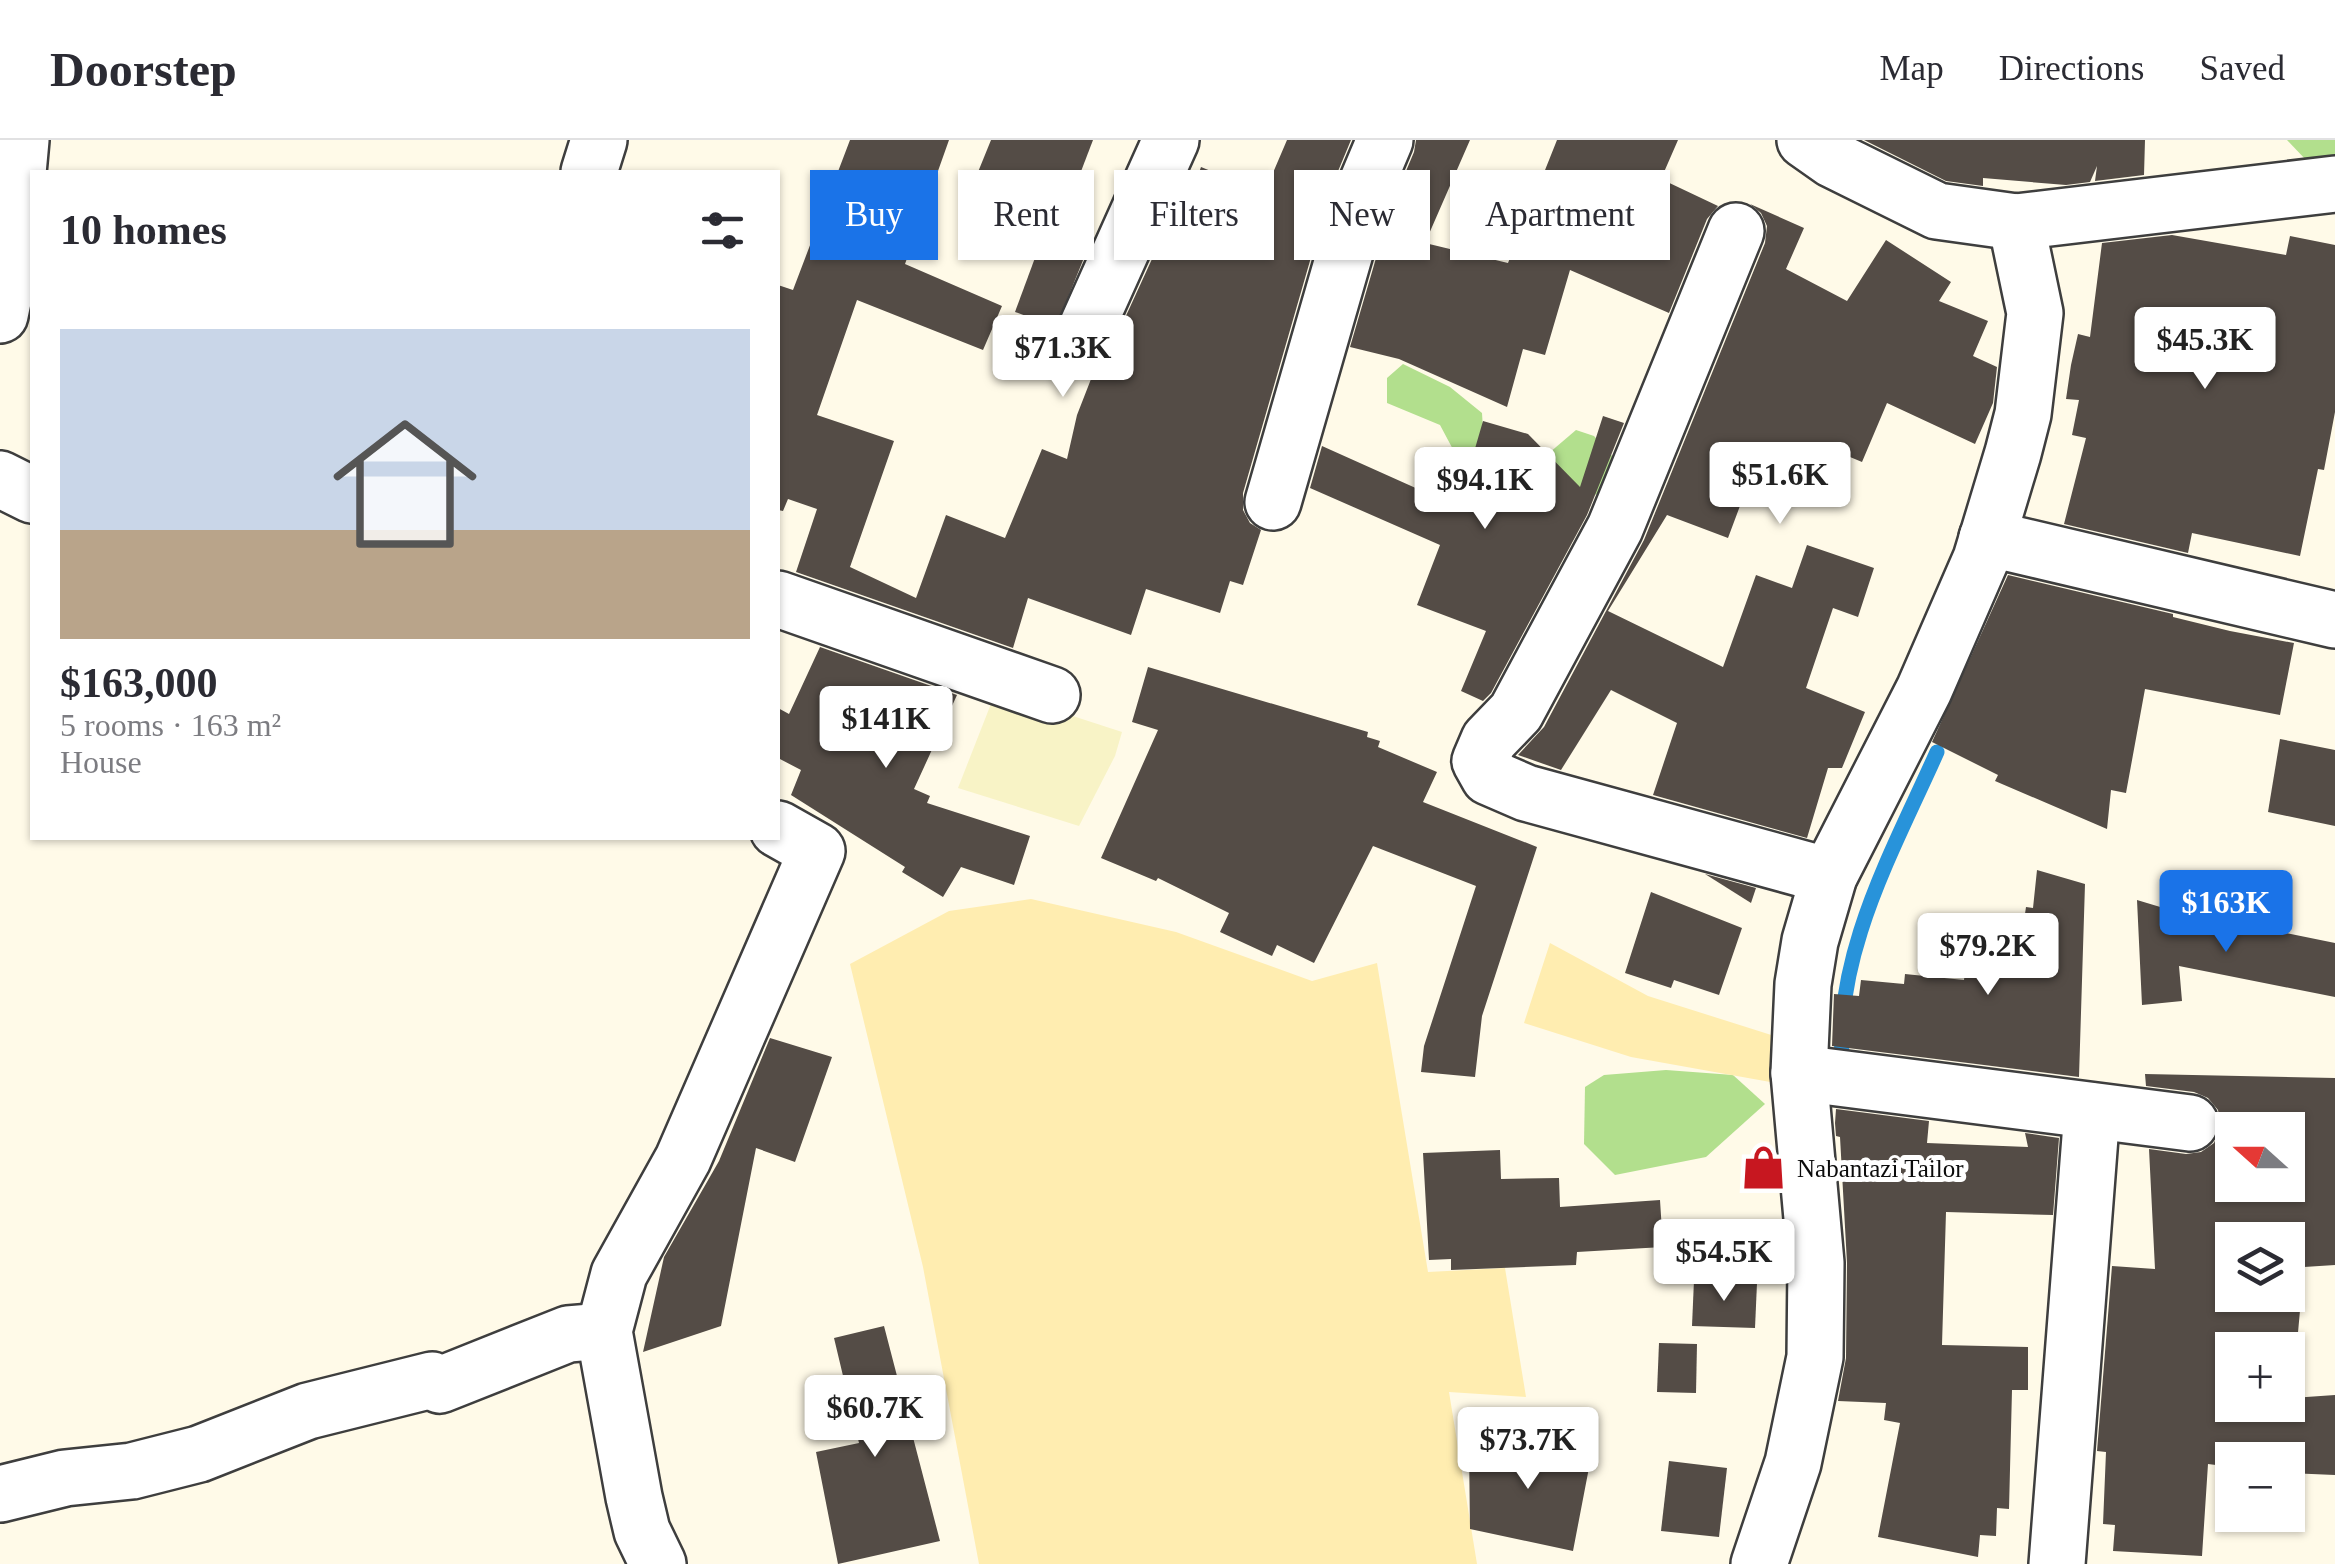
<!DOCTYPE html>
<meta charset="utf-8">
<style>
body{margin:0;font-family:"Times New Roman",serif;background:#f7f7f7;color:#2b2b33;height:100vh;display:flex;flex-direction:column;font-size:38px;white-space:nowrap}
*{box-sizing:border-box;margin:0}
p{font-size:32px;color:#7c7c81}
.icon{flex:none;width:55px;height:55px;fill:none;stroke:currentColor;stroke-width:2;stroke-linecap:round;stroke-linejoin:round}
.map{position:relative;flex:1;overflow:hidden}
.details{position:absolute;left:30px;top:30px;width:750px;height:670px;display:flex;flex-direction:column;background:#fff;border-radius:0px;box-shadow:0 2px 8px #0004}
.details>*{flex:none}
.hud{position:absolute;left:810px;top:30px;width:950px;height:90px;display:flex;gap:20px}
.needle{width:65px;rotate:291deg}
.tools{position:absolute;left:2215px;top:972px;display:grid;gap:20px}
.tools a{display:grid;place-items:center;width:90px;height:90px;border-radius:0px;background:#fff;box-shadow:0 2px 8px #0004;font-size:50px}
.price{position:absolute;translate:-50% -85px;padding:0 22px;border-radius:10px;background:#fff;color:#222;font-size:32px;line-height:65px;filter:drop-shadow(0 2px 5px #0008)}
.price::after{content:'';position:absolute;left:50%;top:60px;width:30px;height:22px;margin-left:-15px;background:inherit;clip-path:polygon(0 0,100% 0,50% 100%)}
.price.active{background:#1a73e8;color:#fff}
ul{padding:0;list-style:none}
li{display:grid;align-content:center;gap:20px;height:530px;padding:0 30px}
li+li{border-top:2px solid #e1e1e2}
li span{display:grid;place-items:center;height:310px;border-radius:0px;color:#555}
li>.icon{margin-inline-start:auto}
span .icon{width:180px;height:180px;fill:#fffc;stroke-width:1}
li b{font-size:42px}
h2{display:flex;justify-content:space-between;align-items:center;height:120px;padding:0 30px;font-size:42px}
.pill{padding:0 35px;border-radius:0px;background:#fff;box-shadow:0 2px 8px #0004;font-size:35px;line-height:90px}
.pill.active{background:#1a73e8;color:#fff}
header{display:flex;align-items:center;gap:60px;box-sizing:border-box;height:140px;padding:0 50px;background:#fff;border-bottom:2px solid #e1e1e2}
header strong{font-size:48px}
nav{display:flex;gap:55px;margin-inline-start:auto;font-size:35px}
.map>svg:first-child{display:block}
.farmland{fill:#f8f3c6}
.forest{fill:#b2df8d}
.sand{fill:#ffedb0}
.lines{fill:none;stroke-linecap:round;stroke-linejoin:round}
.stream{stroke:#2893da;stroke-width:15}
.building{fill:#544c46;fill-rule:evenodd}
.minor-casing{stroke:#3e3e3e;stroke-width:60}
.minor{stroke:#fff;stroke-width:55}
.labels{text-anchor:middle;stroke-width:10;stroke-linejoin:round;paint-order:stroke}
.poi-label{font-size:25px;fill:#0b0b0b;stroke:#fff;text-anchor:start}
</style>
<header>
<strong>Doorstep</strong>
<nav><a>Map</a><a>Directions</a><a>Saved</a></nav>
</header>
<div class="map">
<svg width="2335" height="1424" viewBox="0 0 2335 1424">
<rect width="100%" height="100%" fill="#fffae8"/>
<polygon class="farmland" points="996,551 1122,592 1115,616 1079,686 958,648"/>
<g class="forest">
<polygon points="2287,0 2335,0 2335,20 2307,21"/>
<polygon points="1403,224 1450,247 1482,273 1484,306 1464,330 1440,285 1387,263 1387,238"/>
<polygon points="1576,290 1594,296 1625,330 1612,345 1581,363 1535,325"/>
<polygon points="1666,930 1733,935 1765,964 1706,1017 1615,1035 1584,1004 1585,947 1604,935"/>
</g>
<g class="sand">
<polygon points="1031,759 1176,792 1312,841 1377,823 1428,1132 1505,1128 1526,1257 1449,1252 1477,1424 979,1424 923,1127 850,824 949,771"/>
<polygon points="1550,803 1648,856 1803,905 1803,948 1631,917 1524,883"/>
</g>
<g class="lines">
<path class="stream" d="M1843,931C1831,819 1893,711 1937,612"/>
</g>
<g class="building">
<polygon points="850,0 949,0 905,124 1002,166 983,210 857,160 817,275 894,301 850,427 916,458 946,375 1005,398 1042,309 1067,319 1077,275 1100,216 1114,202 1152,119 1155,120 1178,61 1188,64 1201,27 1238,42 1260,63 1287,0 1351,0 1331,48 1243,353 1243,370 1250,383 1261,390 1243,445 1230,441 1220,473 1146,449 1131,495 1028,458 1013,508 796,432 817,369 788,359 783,371 778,370 778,145 793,150"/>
<polygon points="991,0 1093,0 1067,68 976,37"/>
<polygon points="1416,0 1470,0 1425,103 1508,123 1557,0 1678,0 1661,39 1718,66 1707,79 1669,173 1570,130 1545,215 1523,209 1507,267 1399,219 1350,207 1391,67 1414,12"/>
<polygon points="1864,0 2145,0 2144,35 2095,41 2097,26 2090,42 2066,45 1983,38 1983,46 1946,41"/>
<polygon points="1750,64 1804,88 1786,129 1847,161 1886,100 1951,142 1939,161 1988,181 1973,216 1997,227 1993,263 1975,304 1887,263 1862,322 1850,317 1836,354 1756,323 1728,398 1667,375 1608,471 1723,527 1756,435 1792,448 1807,405 1874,428 1858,477 1833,468 1806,548 1865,572 1842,628 1828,628 1807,698 1653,655 1677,583 1611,550 1561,630 1518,615 1544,587 1644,400 1765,103 1767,86 1761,73"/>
<polygon points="1046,88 1090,103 1056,187 1015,172"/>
<polygon points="2172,95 2286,115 2290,96 2335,105 2335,272 2324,330 2318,329 2300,416 2192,393 2188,413 2064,384 2086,298 2072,295 2079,260 2066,259 2071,225 2078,194 2090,197 2102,103"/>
<polygon points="1603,276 1624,283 1587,375 1491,553 1483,561 1461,551 1486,491 1417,465 1440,405 1310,348 1322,306 1458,367 1483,281 1528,294 1580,347"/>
<polygon points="2008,435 2173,474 2173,477 2230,491 2294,503 2280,575 2145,549 2126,653 2111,650 2107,689 1995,641 1998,635 1932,602"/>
<polygon points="820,507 957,555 914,649 930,656 927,663 1030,696 1014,745 961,727 943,757 902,732 905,727 791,655 801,630 778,618 778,568 789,574"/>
<polygon points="1148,527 1368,592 1367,597 1380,601 1378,607 1437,632 1423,662 1537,707 1482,876 1475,937 1421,932 1424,906 1476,746 1373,706 1314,823 1277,805 1272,816 1220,792 1229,773 1158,738 1156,741 1101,718 1158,590 1132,582"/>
<polygon points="2280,599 2335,610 2335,686 2268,672"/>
<polygon points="2037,730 2085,744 2079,937 1832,906 1834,854 1859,856 1861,840 1904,844 1905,834 1964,840 1967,818 1992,821 1996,791 2022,794 2026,767 2033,768"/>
<polygon points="1705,734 1756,748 1751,763"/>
<polygon points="1651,752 1742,788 1719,855 1674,840 1671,848 1625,833"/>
<polygon points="2137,760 2220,785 2222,780 2335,803 2335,857 2179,826 2182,861 2142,865"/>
<polygon points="770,898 832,917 795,1022 756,1008 721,1186 643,1212 664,1117 719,1021"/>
<path d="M2145,934L2335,938V1125L2304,1127L2292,1258L2335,1255V1335L2288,1333V1320H2232V1327L2208,1324L2202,1416L2113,1411L2115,1385L2103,1384L2106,1312L2097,1311L2112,1126L2155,1129L2149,1009L2186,1014L2201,1012L2214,1003L2221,986L2218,970L2208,958L2194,952L2146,946ZM2232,990H2288V1045H2232ZM2232,1100H2288V1155H2232ZM2232,1210H2288V1265H2232Z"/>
<polygon points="1836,969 1929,981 1927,1003 2028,1007 2025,993 2059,998 2053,1075 1946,1072 1942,1205 2028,1207 2028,1250 2012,1250 2009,1369 1997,1368 1996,1396 1980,1395 1978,1417 1878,1397 1900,1283 1884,1280 1886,1263 1838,1261 1846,1218 1847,1123 1840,997 1836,996 1835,983"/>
<polygon points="1500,1010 1501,1039 1559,1038 1560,1067 1660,1060 1663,1107 1577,1112 1576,1125 1451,1130 1451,1119 1429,1120 1423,1013"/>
<polygon points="1694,1140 1757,1143 1755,1188 1692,1186"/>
<polygon points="884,1186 940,1401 838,1424 816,1312 859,1303 834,1198"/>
<polygon points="1659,1203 1697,1204 1696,1253 1657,1252"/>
<polygon points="1493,1301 1592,1312 1573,1411 1470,1389 1469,1308 1492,1306"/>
<polygon points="1669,1321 1727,1328 1719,1397 1661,1391"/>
</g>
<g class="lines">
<defs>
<g id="minor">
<polyline points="1805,0 1832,19 1937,71 2016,82 2335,44"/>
<polyline points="589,32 599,0"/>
<polyline points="1736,91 1615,388 1516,572 1489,600 1480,621 1489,637 1526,653 1829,736"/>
<polyline points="0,175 9,132 21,0"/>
<polyline points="1086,189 1171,0"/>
<polyline points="0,339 32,355"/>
<polyline points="1273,362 1361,57 1385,0"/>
<polyline points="1987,398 2335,480"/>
<polyline points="778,459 1052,555"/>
<polyline points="1799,933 2190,983"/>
<polyline points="0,1354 65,1338 132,1331 199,1314 308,1271 432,1240 440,1245 568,1194 604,1191"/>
<polyline points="658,1424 642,1391 634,1357 604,1191 619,1134 683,1019 817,711 778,689"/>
<polyline points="1759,1424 1793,1323 1815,1217 1816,1123 1799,933 1803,844 1810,801 1829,736 1924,550 1981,419 2013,313 2023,274 2035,173 2016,82"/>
<polyline points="2057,1424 2092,971"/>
</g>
</defs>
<use href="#minor" class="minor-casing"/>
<use href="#minor" class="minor"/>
</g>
<defs>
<symbol id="shop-bare" viewBox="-9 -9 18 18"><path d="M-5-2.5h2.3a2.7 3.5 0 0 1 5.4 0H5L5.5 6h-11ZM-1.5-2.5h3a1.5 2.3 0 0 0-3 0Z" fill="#c71720" stroke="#fff" stroke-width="2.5" paint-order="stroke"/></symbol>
</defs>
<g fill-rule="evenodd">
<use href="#shop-bare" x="1732" y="996" width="63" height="63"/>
</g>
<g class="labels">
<g class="poi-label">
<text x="1797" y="1037">Nabantazi Tailor</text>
</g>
</g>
</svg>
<div class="tools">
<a><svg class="needle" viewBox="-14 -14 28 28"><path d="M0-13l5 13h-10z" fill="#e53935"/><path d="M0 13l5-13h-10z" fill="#7c7c81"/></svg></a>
<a><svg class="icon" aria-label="layers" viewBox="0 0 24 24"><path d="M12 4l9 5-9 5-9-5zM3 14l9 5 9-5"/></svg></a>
<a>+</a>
<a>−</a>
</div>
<b class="price" style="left:2205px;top:252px">$45.3K</b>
<b class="price" style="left:1063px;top:260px">$71.3K</b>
<b class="price" style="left:1780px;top:387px">$51.6K</b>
<b class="price" style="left:1485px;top:392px">$94.1K</b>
<b class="price" style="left:886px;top:631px">$141K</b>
<b class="price active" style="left:2226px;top:815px">$163K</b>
<b class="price" style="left:1988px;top:858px">$79.2K</b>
<b class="price" style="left:1724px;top:1164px">$54.5K</b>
<b class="price" style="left:875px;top:1320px">$60.7K</b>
<b class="price" style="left:1528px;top:1352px">$73.7K</b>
<div class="hud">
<a class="pill active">Buy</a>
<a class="pill">Rent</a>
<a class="pill">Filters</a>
<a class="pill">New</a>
<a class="pill">Apartment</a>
</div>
<section class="details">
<h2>10 homes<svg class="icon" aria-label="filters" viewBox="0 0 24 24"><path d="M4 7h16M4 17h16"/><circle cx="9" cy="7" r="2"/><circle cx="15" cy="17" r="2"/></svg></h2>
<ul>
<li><span style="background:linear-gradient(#c9d6e8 65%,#b9a48a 0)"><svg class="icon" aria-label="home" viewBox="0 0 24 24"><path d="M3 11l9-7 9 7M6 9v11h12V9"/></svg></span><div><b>$163,000</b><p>5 rooms · 163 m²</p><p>House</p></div></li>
</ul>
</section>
</div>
